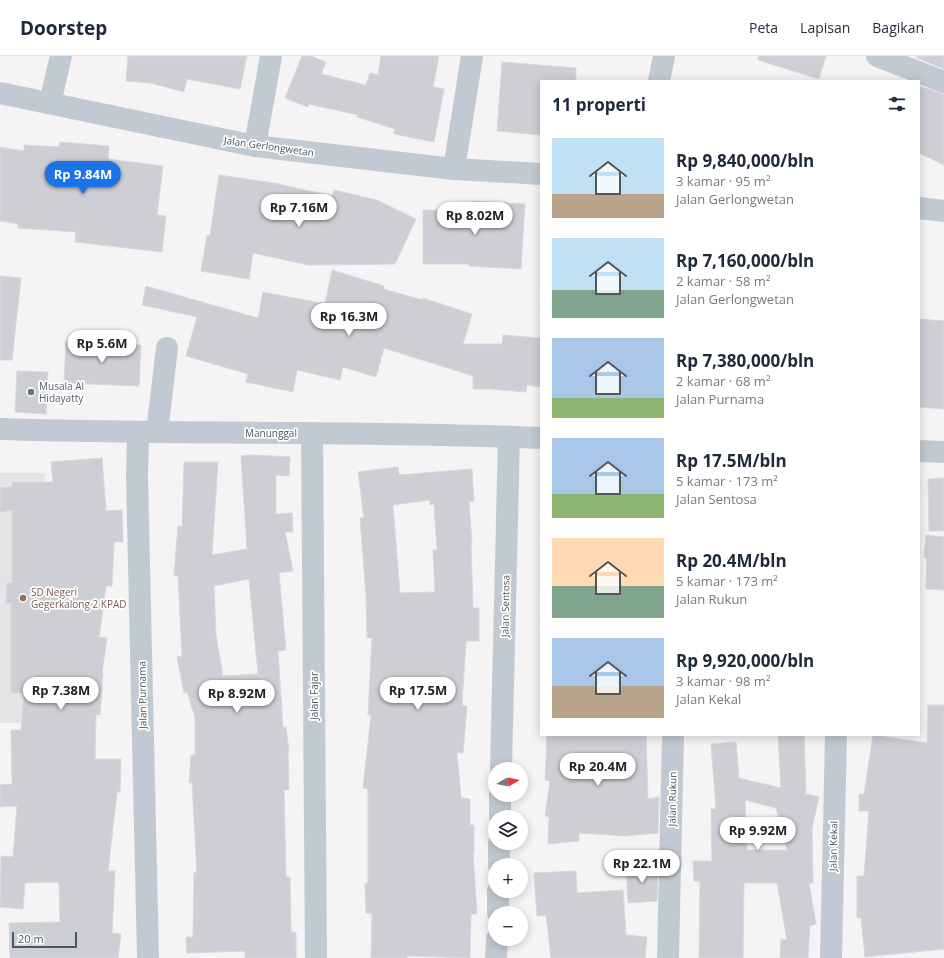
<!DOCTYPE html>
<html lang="id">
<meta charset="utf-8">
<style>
body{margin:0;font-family:"Open Sans",sans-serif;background:#f2f2f3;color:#1f2937;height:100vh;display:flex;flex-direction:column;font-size:15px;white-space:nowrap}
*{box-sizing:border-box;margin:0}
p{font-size:13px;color:#747a83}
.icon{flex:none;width:22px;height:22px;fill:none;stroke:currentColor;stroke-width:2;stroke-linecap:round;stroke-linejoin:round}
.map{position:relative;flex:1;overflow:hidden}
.drawer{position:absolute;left:540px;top:24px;width:380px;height:656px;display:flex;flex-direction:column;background:#fff;border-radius:0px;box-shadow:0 2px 10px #0003}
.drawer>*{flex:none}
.needle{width:26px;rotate:80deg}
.fabs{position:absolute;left:488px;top:706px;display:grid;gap:8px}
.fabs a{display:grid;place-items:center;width:40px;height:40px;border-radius:50%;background:#fff;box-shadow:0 2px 10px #0003;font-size:20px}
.scale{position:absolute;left:12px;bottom:10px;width:65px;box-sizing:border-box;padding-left:4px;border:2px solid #4a5661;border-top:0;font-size:11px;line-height:14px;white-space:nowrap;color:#4a5661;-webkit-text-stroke:3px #fff;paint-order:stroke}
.price{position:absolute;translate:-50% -34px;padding:0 9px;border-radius:14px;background:#fff;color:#222;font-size:13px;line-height:26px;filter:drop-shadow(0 1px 2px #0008)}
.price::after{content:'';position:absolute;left:50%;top:24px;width:12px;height:9px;margin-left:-6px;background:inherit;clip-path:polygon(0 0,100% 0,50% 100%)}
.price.current{background:#1a73e8;color:#fff}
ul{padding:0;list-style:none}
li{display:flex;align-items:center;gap:12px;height:100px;padding:0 12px}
li span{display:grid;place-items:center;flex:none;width:112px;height:80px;border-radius:0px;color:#555}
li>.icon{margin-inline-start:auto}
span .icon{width:48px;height:48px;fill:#fffc;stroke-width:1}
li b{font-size:17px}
h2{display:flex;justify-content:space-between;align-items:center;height:48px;padding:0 12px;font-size:17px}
header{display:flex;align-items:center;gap:24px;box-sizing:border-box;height:56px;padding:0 20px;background:#fff;border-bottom:1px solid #e0e1e3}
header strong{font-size:19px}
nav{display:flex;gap:22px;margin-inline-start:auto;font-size:14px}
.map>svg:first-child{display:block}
.education{fill:#e6e4e5}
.building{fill:#cdcfd5;stroke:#d7d9de;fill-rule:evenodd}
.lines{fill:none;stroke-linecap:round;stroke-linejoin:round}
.minor{stroke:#c1cad2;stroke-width:22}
.worship-dot{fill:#6b7280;stroke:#fff;stroke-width:1.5}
.education-dot{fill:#8d6e63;stroke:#fff;stroke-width:1.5}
.labels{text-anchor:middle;stroke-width:3.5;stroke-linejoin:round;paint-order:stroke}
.street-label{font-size:10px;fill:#4a5661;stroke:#fff}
.worship-label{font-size:10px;fill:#5b616d;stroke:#fff;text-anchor:start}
.education-label{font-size:10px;fill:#785e54;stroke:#fff;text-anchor:start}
</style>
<header>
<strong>Doorstep</strong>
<nav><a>Peta</a><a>Lapisan</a><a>Bagikan</a></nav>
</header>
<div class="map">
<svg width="944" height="902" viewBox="0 0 944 902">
<rect width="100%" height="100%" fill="#f5f3f3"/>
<polygon class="education" points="0,417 45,417 48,667 0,667"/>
<g class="building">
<polygon points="128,0 247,0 240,33 187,23 184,36 151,27 126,25"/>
<polygon points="302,0 311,0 326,6 321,18 366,29 370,17 378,19 381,0 439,0 433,31 444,33 434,86 394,78 395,73 357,61 358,59 309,48 308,51 285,42"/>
<polygon points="758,0 826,0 819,23 758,4"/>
<polygon points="917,0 944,0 944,13 917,2"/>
<polygon points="502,6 576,12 576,25 541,25 541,79 497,75"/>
<polygon points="919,30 944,38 944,109 919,97"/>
<polygon points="60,86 109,90 108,103 163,110 157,159 166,160 162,196 75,186 76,176 18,172 18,168 0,165 0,91 24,95 24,89 59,91"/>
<polygon points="219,119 274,127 332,140 334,134 377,144 416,163 395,208 308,209 253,197 249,223 201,215 207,179 210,180"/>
<polygon points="472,145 525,148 521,213 469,210 469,208 423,208 423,154 472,154"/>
<polygon points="332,214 384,230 383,233 423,244 423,242 472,258 463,288 502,288 503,279 541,282 541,331 527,329 526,336 490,333 473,333 473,320 384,292 376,321 343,311 340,324 297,314 293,336 246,326 248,318 186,300 197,261 142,249 146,230 258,262 263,236 325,248"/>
<polygon points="0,220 21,222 12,304 0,304"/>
<polygon points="919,263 944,265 944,353 919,351"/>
<polygon points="66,285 141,289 139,330 64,327"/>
<polygon points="17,315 48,316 46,358 15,356"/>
<path d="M253,399L290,401L289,420L276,419V458L292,457L293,476H285L293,515L279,517L286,594L278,595L283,672L286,671L289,695H288L289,734H284L286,821H290L291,876H296V902H245V895L187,897L186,881H193L194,816L197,817L192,727H189L191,699H195V661L187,636L184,637L177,601L182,600L178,520L174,519L178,470L182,471L184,406H218L212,499L247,493L241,400ZM249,523L258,618L223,620L216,580L214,530Z"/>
<polygon points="102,402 106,455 122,454 123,486 114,486 112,530 106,530 99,581 107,582 102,617 103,617 100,659 96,658 95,703 121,703 120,736 117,736 108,815 115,815 112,877 121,878 118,902 10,902 9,867 60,866 59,826 25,827 23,853 0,851 1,800 13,801 17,750 0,751 0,729 12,728 11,674 21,674 24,637 11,637 11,547 6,547 7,527 12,527 12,454 0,456 0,432 12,431 12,426 53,426 51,406"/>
<path d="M398,411L399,419L472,413L474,445L469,446L472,487H471L473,552H479V585H466L462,649L467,650L463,697L457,696L461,742L470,743V769H474V796H473L477,858H471L470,902L407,900V902H371L372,857H366L365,827H368V733L363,732L371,659H368L372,582H367L366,539L360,462H364L358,416ZM430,444V449L434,448L437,494H433L435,536L400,537L393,449Z"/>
<polygon points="944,422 944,475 929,475 928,423"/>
<polygon points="926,479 944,481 944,534 926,533 927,502 924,502"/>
<polygon points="928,649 944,649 944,893 865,901 861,862 857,862 857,820 864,820 869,755 859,755 859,738 864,738 873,679 927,687"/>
<polygon points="547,679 646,679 648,743 659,741 658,777 626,780 579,777 579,785 548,788 549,761 545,760 550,725 545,724"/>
<path d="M778,679H804L806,738L819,741L812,772L813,827H809L816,868L810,870L808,902H780L781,883L787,884L777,827H744L743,902H699L700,825H694L693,805H712L711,753H716L711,688L736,686L739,722L781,732ZM745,744L776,752L787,794H747Z"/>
<polygon points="658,810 657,845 628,847 626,812"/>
<polygon points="576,815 577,837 623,834 626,879 647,881 645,902 551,902 546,859 537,860 534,817"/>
</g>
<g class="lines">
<g class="minor">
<polyline points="877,0 944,26"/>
<polyline points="659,25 664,0"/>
<polyline points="0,37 255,90 454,113 541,118"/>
<polyline points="50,47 61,0"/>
<polyline points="255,90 271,0"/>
<polyline points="454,113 472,0"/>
<polyline points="919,152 944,155"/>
<path d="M0,373C180,379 361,374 541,382"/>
<polyline points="138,376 137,421 148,902"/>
<polyline points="157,376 167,292"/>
<polyline points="312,377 316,902"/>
<polyline points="919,395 944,396"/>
<polyline points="501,713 509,381"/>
<polyline points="500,761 500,739"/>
<polyline points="499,809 499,787"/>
<polyline points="498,857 498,835"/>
<polyline points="496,902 497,883"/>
<polyline points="668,902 673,679"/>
<polyline points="831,902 836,679"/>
</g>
</g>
<circle class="worship-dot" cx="31" cy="336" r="4"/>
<circle class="education-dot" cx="23" cy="542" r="4"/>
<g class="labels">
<g class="street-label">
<text transform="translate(269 90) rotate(8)" y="4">Jalan Gerlongwetan</text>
<text x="271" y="381">Manunggal</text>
<text transform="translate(505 550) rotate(-89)" y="4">Jalan Sentosa</text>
<text transform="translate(142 639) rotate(-91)" y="4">Jalan Purnama</text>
<text transform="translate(314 640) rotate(-90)" y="4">Jalan Fajar</text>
<text transform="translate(672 743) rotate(-89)" y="4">Jalan Rukun</text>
<text transform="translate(833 790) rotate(-89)" y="4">Jalan Kekal</text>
</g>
<g class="worship-label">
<text x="39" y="334">Musala Al<tspan x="39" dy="12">Hidayatty</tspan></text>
</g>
<g class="education-label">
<text x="31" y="540">SD Negeri<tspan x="31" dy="12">Gegerkalong 2 KPAD</tspan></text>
</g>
</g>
</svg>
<div class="fabs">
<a><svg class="needle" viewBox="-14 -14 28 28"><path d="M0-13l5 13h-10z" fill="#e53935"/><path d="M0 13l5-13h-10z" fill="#747a83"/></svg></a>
<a><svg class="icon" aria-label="layers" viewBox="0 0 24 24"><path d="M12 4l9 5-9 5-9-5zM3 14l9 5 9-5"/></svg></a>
<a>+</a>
<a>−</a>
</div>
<div class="scale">20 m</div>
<b class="price current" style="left:83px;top:139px">Rp 9.84M</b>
<b class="price" style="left:299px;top:172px">Rp 7.16M</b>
<b class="price" style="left:475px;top:180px">Rp 8.02M</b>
<b class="price" style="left:349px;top:281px">Rp 16.3M</b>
<b class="price" style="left:102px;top:308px">Rp 5.6M</b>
<b class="price" style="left:61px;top:655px">Rp 7.38M</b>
<b class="price" style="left:418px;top:655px">Rp 17.5M</b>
<b class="price" style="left:237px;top:658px">Rp 8.92M</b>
<b class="price" style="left:598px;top:731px">Rp 20.4M</b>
<b class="price" style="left:758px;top:795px">Rp 9.92M</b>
<b class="price" style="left:642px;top:828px">Rp 22.1M</b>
<section class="drawer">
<h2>11 properti<svg class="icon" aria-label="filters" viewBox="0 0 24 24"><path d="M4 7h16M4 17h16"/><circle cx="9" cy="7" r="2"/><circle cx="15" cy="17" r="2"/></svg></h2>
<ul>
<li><span style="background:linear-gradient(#bfe0f5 70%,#b9a48a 0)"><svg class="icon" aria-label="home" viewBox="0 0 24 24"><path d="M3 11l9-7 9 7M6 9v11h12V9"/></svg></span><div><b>Rp 9,840,000/bln</b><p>3 kamar · 95 m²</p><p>Jalan Gerlongwetan</p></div></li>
<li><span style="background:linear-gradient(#bfe0f5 65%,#7fa58c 0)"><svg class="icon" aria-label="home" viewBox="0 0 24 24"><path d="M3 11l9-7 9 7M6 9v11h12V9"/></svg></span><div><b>Rp 7,160,000/bln</b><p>2 kamar · 58 m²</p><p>Jalan Gerlongwetan</p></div></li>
<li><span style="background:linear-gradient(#a9c7e8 75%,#8fb573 0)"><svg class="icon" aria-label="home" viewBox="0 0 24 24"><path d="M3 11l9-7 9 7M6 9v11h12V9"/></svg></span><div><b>Rp 7,380,000/bln</b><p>2 kamar · 68 m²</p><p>Jalan Purnama</p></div></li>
<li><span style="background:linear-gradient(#a9c7e8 70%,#8fb573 0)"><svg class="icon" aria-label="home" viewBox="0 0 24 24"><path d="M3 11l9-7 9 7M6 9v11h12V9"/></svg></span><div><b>Rp 17.5M/bln</b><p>5 kamar · 173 m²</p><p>Jalan Sentosa</p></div></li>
<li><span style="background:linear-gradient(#ffd9b3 60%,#7fa58c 0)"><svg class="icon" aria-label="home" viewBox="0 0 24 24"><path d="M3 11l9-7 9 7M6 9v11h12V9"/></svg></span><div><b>Rp 20.4M/bln</b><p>5 kamar · 173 m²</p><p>Jalan Rukun</p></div></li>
<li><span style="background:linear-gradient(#a9c7e8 60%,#b9a48a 0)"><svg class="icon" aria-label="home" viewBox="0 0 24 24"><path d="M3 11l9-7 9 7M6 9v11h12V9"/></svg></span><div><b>Rp 9,920,000/bln</b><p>3 kamar · 98 m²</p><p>Jalan Kekal</p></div></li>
</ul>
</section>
</div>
